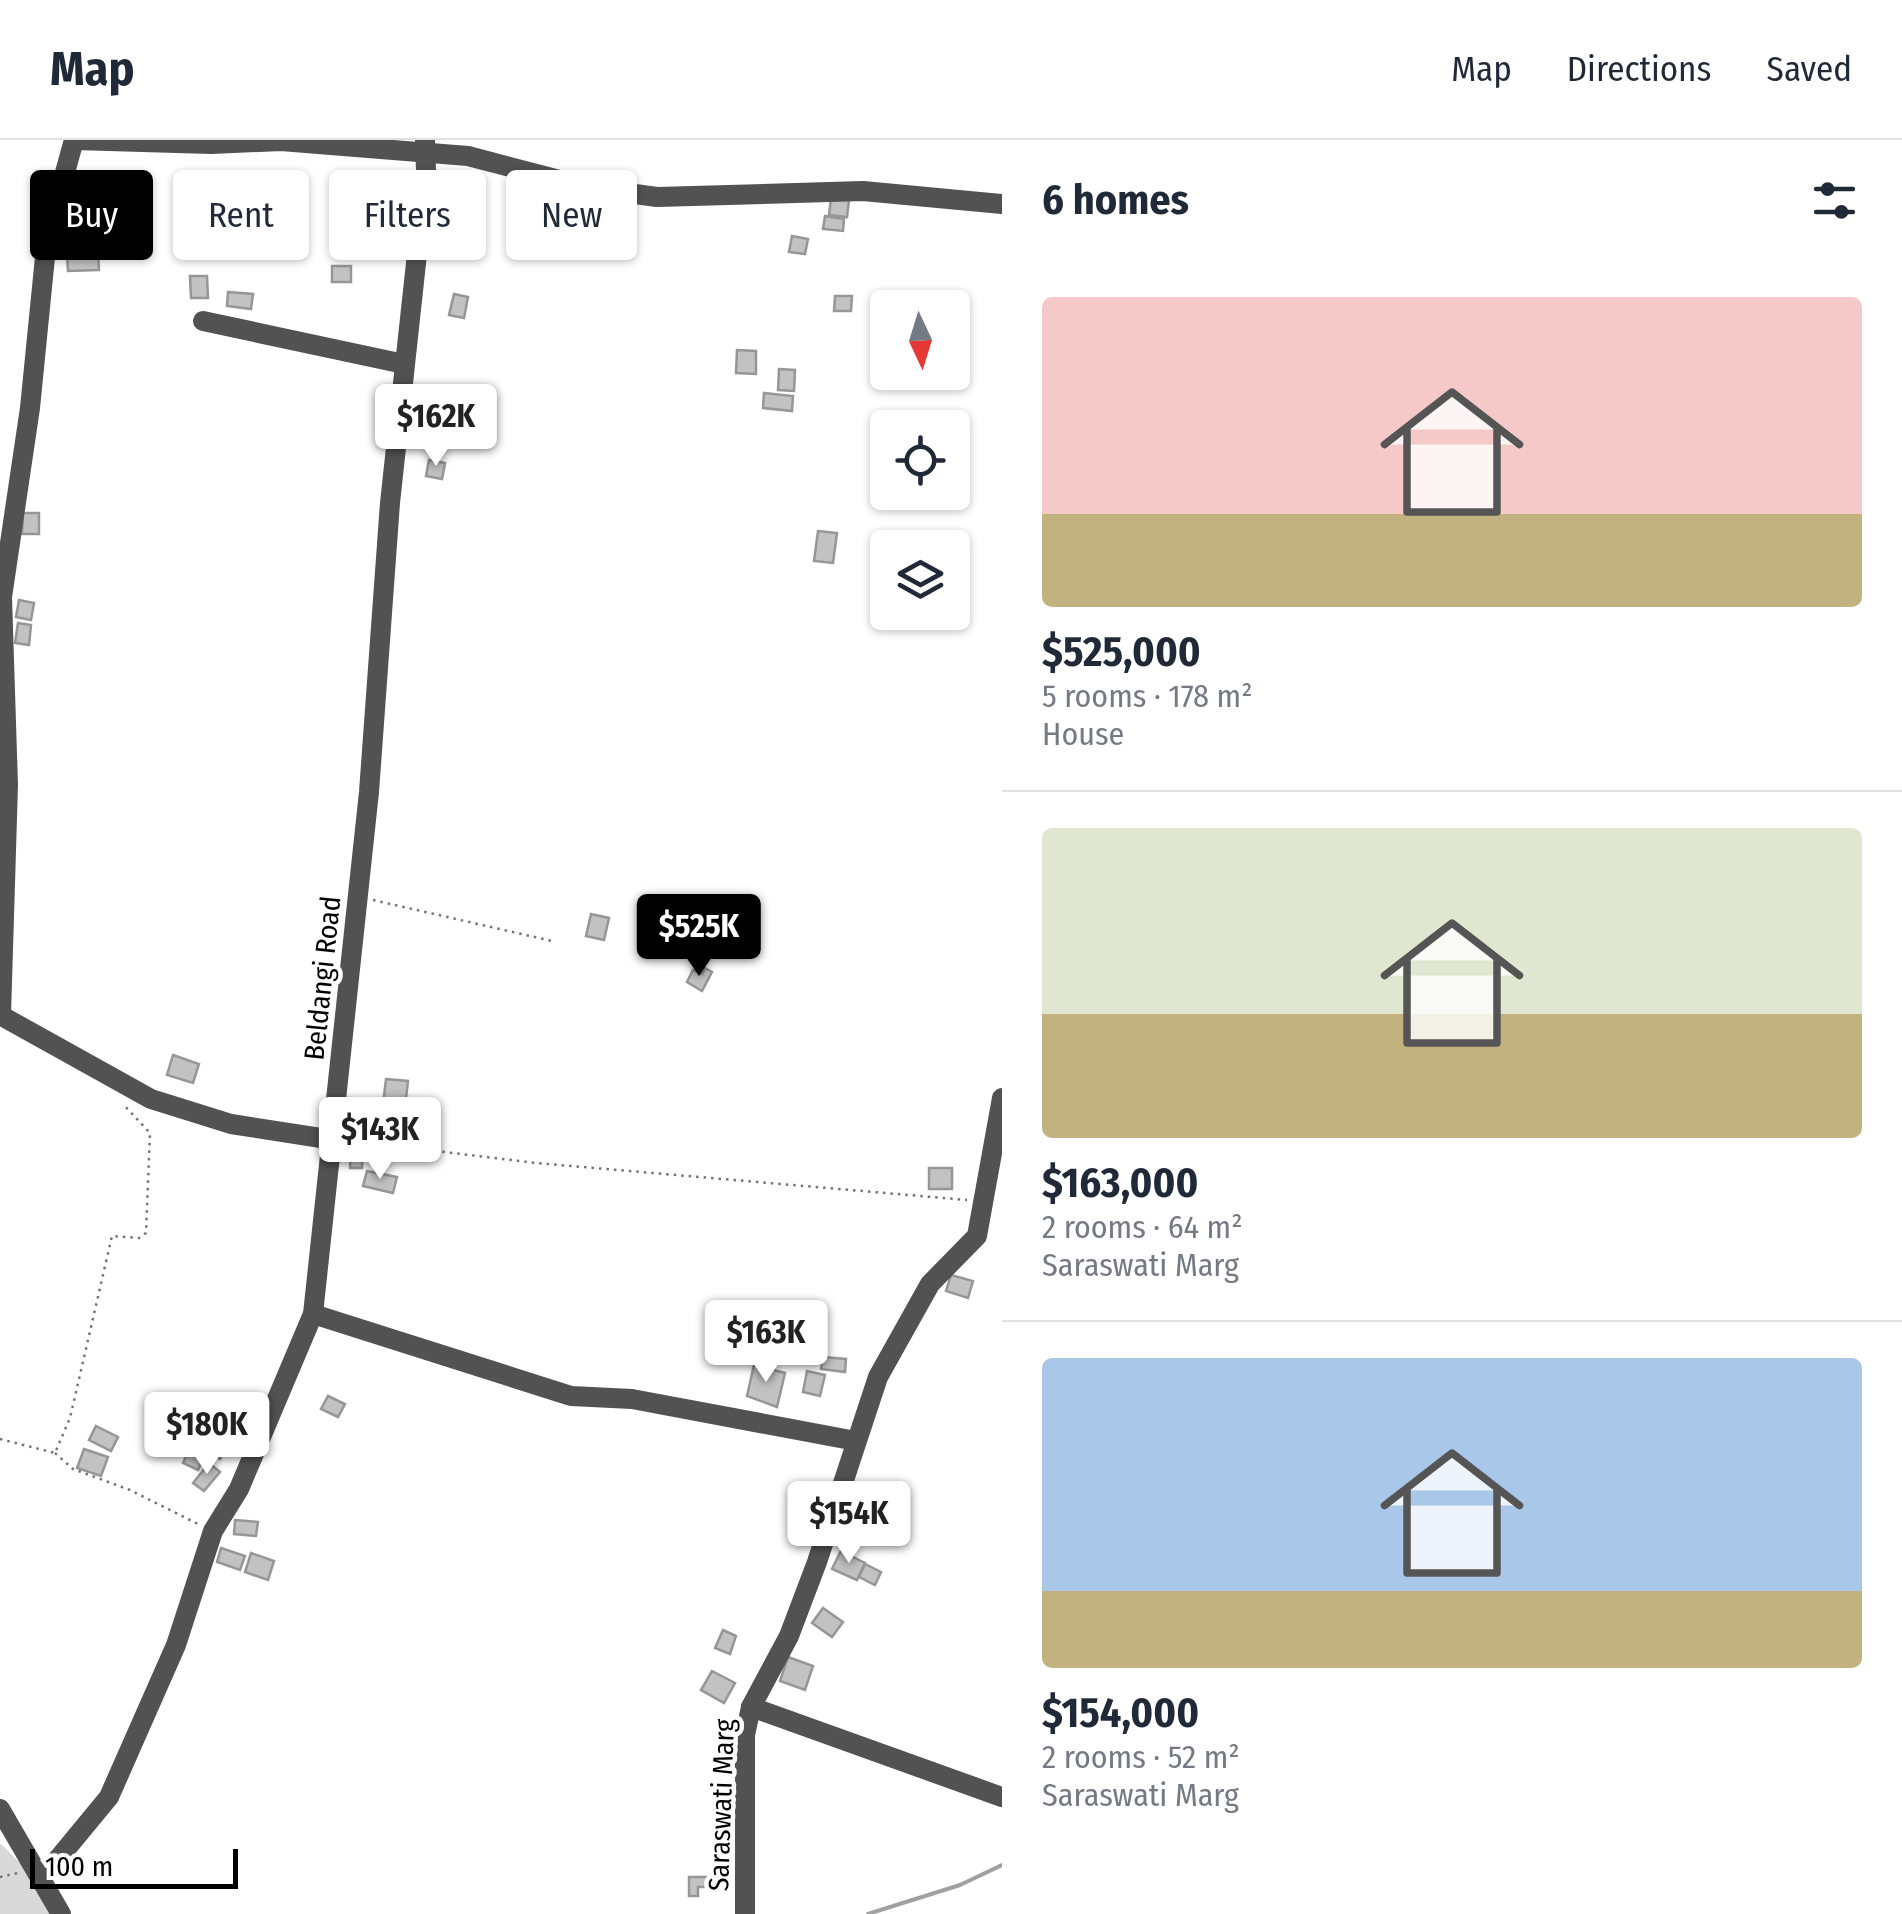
<!DOCTYPE html>
<meta charset="utf-8">
<style>
body{margin:0;font-family:"Fira Sans Condensed",sans-serif;background:#f2f2f3;color:#1f2937;height:100vh;display:flex;flex-direction:column;font-size:38px;white-space:nowrap}
*{box-sizing:border-box;margin:0}
p{font-size:32px;color:#747a83}
.icon{flex:none;width:55px;height:55px;fill:none;stroke:currentColor;stroke-width:2;stroke-linecap:round;stroke-linejoin:round}
.map{position:relative;flex:1;overflow:hidden}
.panel{display:flex;flex-direction:column;background:#fff;width:900px}
.panel>*{flex:none}
.banner{position:absolute;left:30px;top:30px;width:820px;height:90px;display:flex;gap:20px}
.needle{width:65px;rotate:176deg}
.fabs{position:absolute;left:870px;top:150px;display:grid;gap:20px}
.fabs a{display:grid;place-items:center;width:100px;height:100px;border-radius:10px;background:#fff;box-shadow:0 2px 8px #0004;font-size:50px}
.scale{position:absolute;left:30px;bottom:25px;width:208px;box-sizing:border-box;padding-left:10px;border:5px solid #000;border-top:0;font-size:28px;line-height:35px;white-space:nowrap;color:#000;-webkit-text-stroke:8px #fff;paint-order:stroke}
.price{position:absolute;translate:-50% -85px;padding:0 22px;border-radius:10px;background:#fff;color:#222;font-size:32px;line-height:65px;filter:drop-shadow(0 2px 5px #0008)}
.price::after{content:'';position:absolute;left:50%;top:60px;width:30px;height:22px;margin-left:-15px;background:inherit;clip-path:polygon(0 0,100% 0,50% 100%)}
.price.current{background:#000;color:#fff}
ul{padding:0;list-style:none}
li{display:grid;align-content:center;gap:20px;height:530px;padding:0 40px}
li+li{border-top:2px solid #e0e1e3}
li span{display:grid;place-items:center;height:310px;border-radius:10px;color:#555}
li>.icon{margin-inline-start:auto}
span .icon{width:180px;height:180px;fill:#fffc;stroke-width:1}
li b{font-size:42px}
h2{display:flex;justify-content:space-between;align-items:center;height:120px;padding:0 40px;font-size:42px}
.tag{padding:0 35px;border-radius:10px;background:#fff;box-shadow:0 2px 8px #0004;font-size:35px;line-height:90px}
.tag.current{background:#000;color:#fff}
header{display:flex;align-items:center;gap:60px;box-sizing:border-box;height:140px;padding:0 50px;background:#fff;border-bottom:2px solid #e0e1e3}
header strong{font-size:48px}
nav{display:flex;gap:55px;margin-inline-start:auto;font-size:35px}
main{display:flex;flex:1;min-height:0}
.map>svg:first-child{display:block}
.green{fill:#d9d9d9}
.lines{fill:none;stroke-linecap:round;stroke-linejoin:round}
.stream{stroke:#a0a0a0;stroke-width:4}
.building{fill:#c2c2c2;stroke:#969696;stroke-width:2.5}
.path{stroke:#747474;stroke-width:2.5;stroke-dasharray:2.5 5;stroke-linecap:butt}
.minor{stroke:#525252;stroke-width:20}
.labels{text-anchor:middle;stroke-width:9;stroke-linejoin:round;paint-order:stroke}
.street-label{font-size:28px;fill:#000;stroke:#fff}
</style>
<header>
<strong>Map</strong>
<nav><a>Map</a><a>Directions</a><a>Saved</a></nav>
</header>
<main>
<div class="map">
<svg width="1002" height="1774" viewBox="0 0 1002 1774">
<rect width="100%" height="100%" fill="#fff"/>
<polygon class="green" points="0,1703 46,1749 59,1774 0,1774"/>
<g class="lines">
<polyline class="stream" points="868,1774 960,1745 1002,1725"/>
</g>
<g class="building">
<polygon points="831,58 849,60 847,77 829,75"/>
<polygon points="825,76 844,79 843,91 823,89"/>
<polygon points="792,96 808,99 805,114 789,112"/>
<polygon points="85,111 98,111 99,130 68,131 67,117 85,116"/>
<rect x="332" y="126" width="19" height="16"/>
<polygon points="190,136 207,136 208,158 191,158"/>
<polygon points="228,152 253,154 251,169 227,166"/>
<polygon points="454,154 468,157 464,178 449,175"/>
<polygon points="835,156 852,156 851,171 834,171"/>
<polygon points="737,210 756,211 756,234 736,233"/>
<polygon points="779,229 795,230 794,251 778,250"/>
<polygon points="764,253 793,256 792,271 763,268"/>
<polygon points="429,320 445,323 442,339 426,336"/>
<polygon points="23,373 39,373 39,394 22,394"/>
<polygon points="818,391 837,393 833,423 814,421"/>
<polygon points="19,460 34,463 31,480 16,477"/>
<polygon points="18,483 31,485 29,505 15,503"/>
<polygon points="591,774 609,778 604,800 586,796"/>
<polygon points="705,828 712,832 702,851 687,842 693,830 702,834"/>
<polygon points="173,915 199,924 193,943 167,935"/>
<polygon points="386,939 408,941 405,967 383,964"/>
<polygon points="351,1006 363,1006 362,1028 350,1028"/>
<rect x="929" y="1028" width="23" height="21"/>
<polygon points="367,1031 397,1037 393,1053 363,1046"/>
<polygon points="951,1135 973,1141 968,1158 946,1151"/>
<polygon points="823,1217 846,1219 845,1232 821,1229"/>
<polygon points="754,1225 785,1233 777,1267 747,1256"/>
<polygon points="807,1231 825,1235 820,1256 803,1252"/>
<polygon points="328,1256 345,1264 338,1277 321,1269"/>
<polygon points="96,1286 118,1297 111,1311 89,1300"/>
<polygon points="209,1294 227,1303 220,1319 202,1310"/>
<polygon points="190,1308 205,1315 198,1330 183,1323"/>
<polygon points="84,1309 108,1317 101,1336 77,1328"/>
<polygon points="209,1323 220,1332 204,1351 193,1343"/>
<polygon points="235,1380 258,1382 256,1396 234,1394"/>
<polygon points="221,1408 245,1416 240,1430 217,1422"/>
<polygon points="841,1411 865,1423 857,1440 832,1429"/>
<polygon points="251,1413 274,1421 268,1440 245,1432"/>
<polygon points="865,1424 881,1432 875,1445 859,1437"/>
<polygon points="823,1468 843,1482 832,1497 812,1483"/>
<polygon points="723,1490 736,1496 730,1514 715,1508"/>
<polygon points="788,1517 813,1526 805,1550 780,1541"/>
<polygon points="712,1531 735,1543 724,1563 701,1550"/>
<polygon points="689,1737 717,1737 716,1747 698,1747 698,1756 689,1756"/>
</g>
<g class="lines">
<g class="path">
<polyline points="373,760 552,801"/>
<polyline points="353,1001 536,1023 967,1060"/>
<polyline points="0,1299 55,1313 70,1278 112,1096 139,1098 146,1093 150,993 123,964"/>
<polyline points="55,1313 73,1329 130,1350 198,1384"/>
<polyline points="0,1737 18,1733"/>
</g>
<g class="minor">
<polyline points="74,0 211,4 281,1 468,16 590,48 657,57 863,51 1002,64"/>
<polyline points="203,181 404,224"/>
<polyline points="0,875 151,959 231,984 334,1000"/>
<polyline points="1,875 8,645 2,457 30,268 47,97 74,0"/>
<polyline points="313,1174 571,1256 632,1259 856,1301"/>
<polyline points="751,1567 1002,1657"/>
<polyline points="0,1669 61,1774"/>
<polyline points="43,1737 109,1657 176,1505 213,1391 239,1349 313,1174 369,652 390,363 426,31 425,0"/>
<polyline points="745,1774 745,1595 751,1567 789,1496 817,1422 878,1237 930,1144 977,1096 1002,958"/>
</g>
</g>
<g class="labels">
<g class="street-label">
<text transform="translate(322 838) rotate(-84)" y="10">Beldangi Road</text>
<text transform="translate(721 1665) rotate(-88)" y="10">Saraswati Marg</text>
</g>
</g>
</svg>
<div class="fabs">
<a><svg class="needle" viewBox="-14 -14 28 28"><path d="M0-13l5 13h-10z" fill="#e53935"/><path d="M0 13l5-13h-10z" fill="#747a83"/></svg></a>
<a><svg class="icon" aria-label="locate" viewBox="0 0 24 24"><circle cx="12" cy="12" r="6"/><path d="M12 2v4M12 18v4M2 12h4M18 12h4"/></svg></a>
<a><svg class="icon" aria-label="layers" viewBox="0 0 24 24"><path d="M12 4l9 5-9 5-9-5zM3 14l9 5 9-5"/></svg></a>
</div>
<div class="scale">100 m</div>
<b class="price" style="left:436px;top:329px">$162K</b>
<b class="price current" style="left:699px;top:839px">$525K</b>
<b class="price" style="left:380px;top:1042px">$143K</b>
<b class="price" style="left:766px;top:1245px">$163K</b>
<b class="price" style="left:207px;top:1337px">$180K</b>
<b class="price" style="left:849px;top:1426px">$154K</b>
<div class="banner">
<a class="tag current">Buy</a>
<a class="tag">Rent</a>
<a class="tag">Filters</a>
<a class="tag">New</a>
</div>
</div>
<section class="panel">
<h2>6 homes<svg class="icon" aria-label="filters" viewBox="0 0 24 24"><path d="M4 7h16M4 17h16"/><circle cx="9" cy="7" r="2"/><circle cx="15" cy="17" r="2"/></svg></h2>
<ul>
<li><span style="background:linear-gradient(#f6c9c9 70%,#c2b280 0)"><svg class="icon" aria-label="home" viewBox="0 0 24 24"><path d="M3 11l9-7 9 7M6 9v11h12V9"/></svg></span><div><b>$525,000</b><p>5 rooms · 178 m²</p><p>House</p></div></li>
<li><span style="background:linear-gradient(#dfe7d0 60%,#c2b280 0)"><svg class="icon" aria-label="home" viewBox="0 0 24 24"><path d="M3 11l9-7 9 7M6 9v11h12V9"/></svg></span><div><b>$163,000</b><p>2 rooms · 64 m²</p><p>Saraswati Marg</p></div></li>
<li><span style="background:linear-gradient(#a9c7e8 75%,#c2b280 0)"><svg class="icon" aria-label="home" viewBox="0 0 24 24"><path d="M3 11l9-7 9 7M6 9v11h12V9"/></svg></span><div><b>$154,000</b><p>2 rooms · 52 m²</p><p>Saraswati Marg</p></div></li>
</ul>
</section>
</main>
